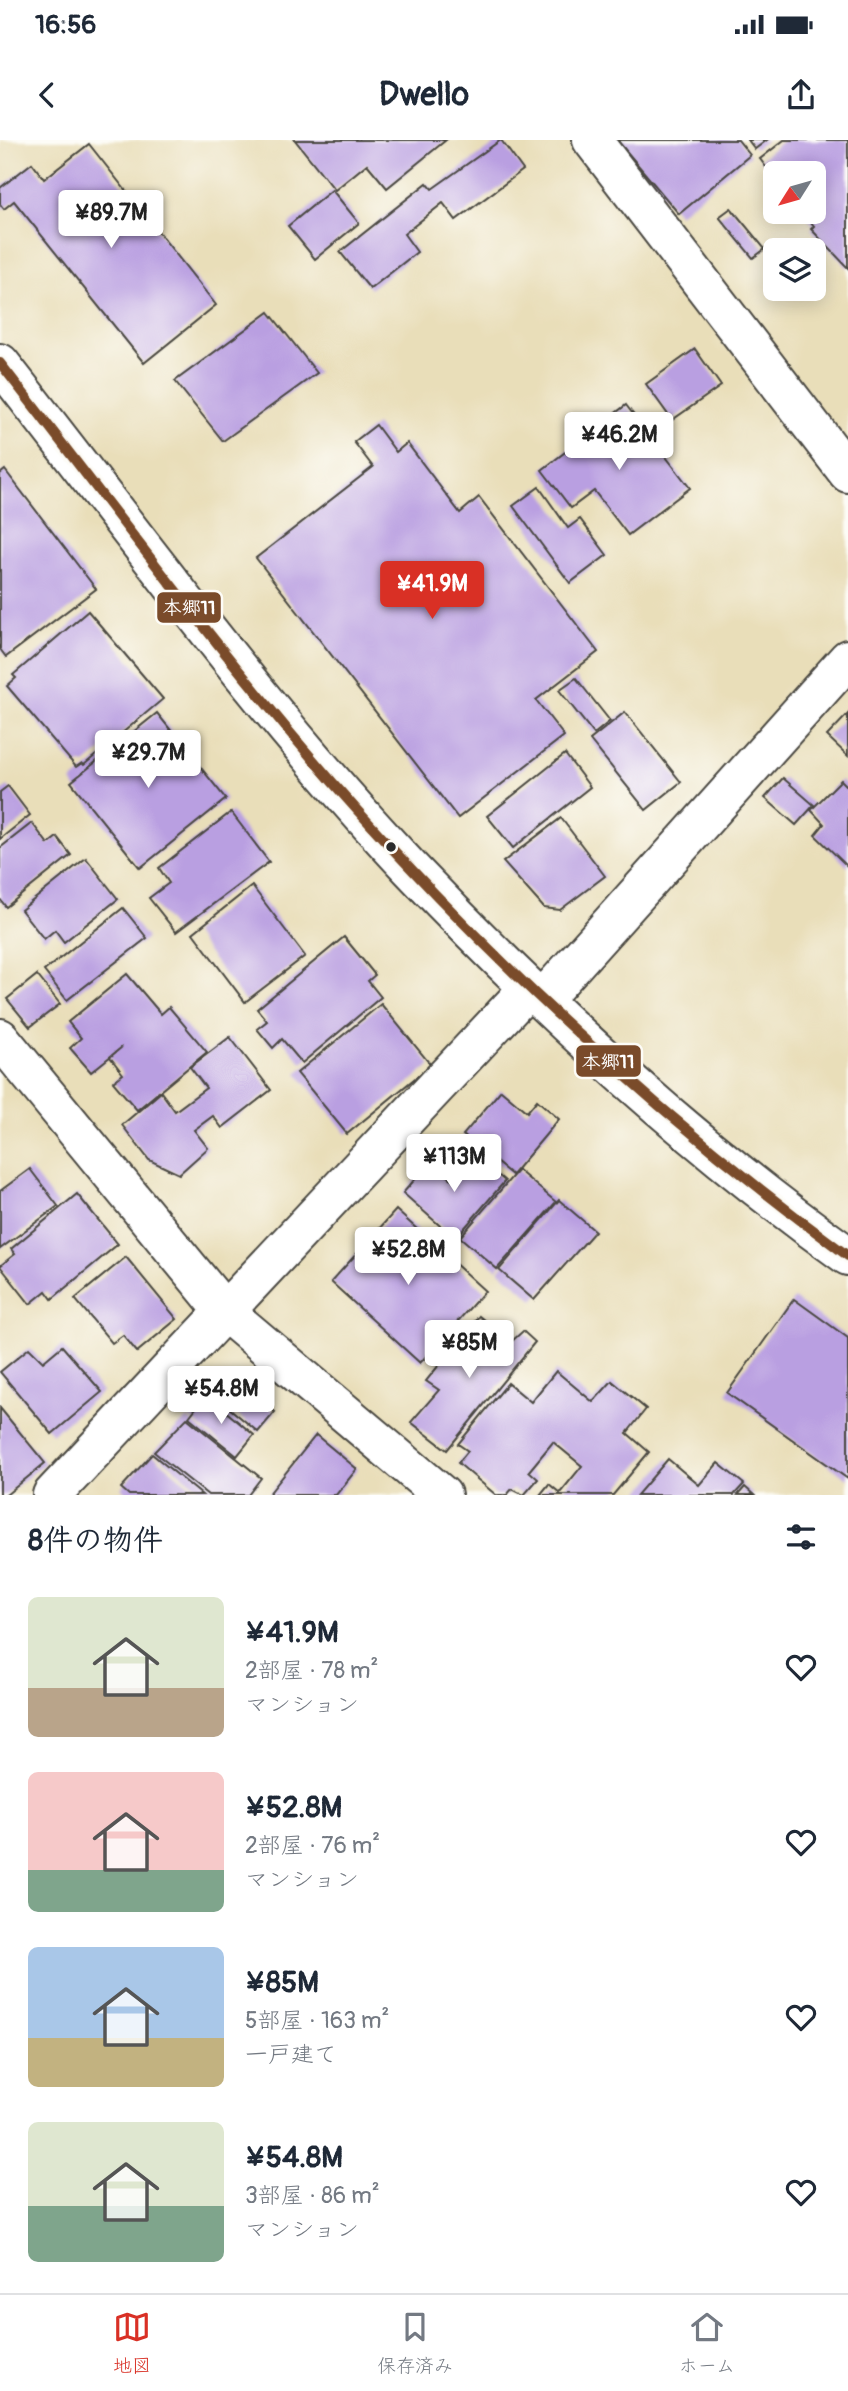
<!DOCTYPE html>
<html lang="ja">
<meta charset="utf-8">
<style>
body{margin:0;font-family:Pangolin,"Klee One",sans-serif;background:#f2f2f3;color:#1f2937;height:100vh;display:flex;flex-direction:column;font-size:26px;white-space:nowrap}
*{box-sizing:border-box;margin:0}
p{font-size:23px;color:#747a83}
.icon{flex:none;width:38px;height:38px;fill:none;stroke:currentColor;stroke-width:2;stroke-linecap:round;stroke-linejoin:round}
.map{position:relative;height:1355px;overflow:hidden}
.panel{display:flex;flex-direction:column;background:#fff;flex:1}
.panel>*{flex:none}
.needle{width:46px;rotate:233deg}
.tools{position:absolute;left:763px;top:21px;display:grid;gap:14px}
.tools a{display:grid;place-items:center;width:63px;height:63px;border-radius:10px;background:#fff;box-shadow:0 4px 18px #0003;font-size:35px}
.price{position:absolute;translate:-50% -60px;padding:0 16px;border-radius:7px;background:#fff;color:#222;font-size:23px;line-height:46px;filter:drop-shadow(0 2px 4px #0008)}
.price::after{content:'';position:absolute;left:50%;top:42px;width:21px;height:16px;margin-left:-10px;background:inherit;clip-path:polygon(0 0,100% 0,50% 100%)}
.price.current{background:#d93025;color:#fff}
ul{padding:0;list-style:none}
li{display:flex;align-items:center;gap:21px;height:175px;padding:0 28px}
li span{display:grid;place-items:center;flex:none;width:196px;height:140px;border-radius:10px;color:#555}
li>.icon{margin-inline-start:auto}
span .icon{width:84px;height:84px;fill:#fffc;stroke-width:1}
li b{font-size:30px}
h2{display:flex;justify-content:space-between;align-items:center;height:84px;padding:0 28px;font-size:30px}
.status{display:flex;justify-content:space-between;align-items:center;height:49px;padding:0 35px;background:#fff;direction:ltr}
.status svg{height:19px;fill:currentColor}
header{display:flex;justify-content:space-between;align-items:center;height:91px;padding:0 28px;background:#fff;font-size:32px;font-weight:700}
.tabs{display:flex;justify-content:space-around;align-items:center;height:98px;border-top:2px solid #e0e1e3;background:#fff;font-size:19px;color:#747a83}
.tabs a{display:grid;justify-items:center;gap:4px}
.tabs .current{color:#d93025}
.map>svg:first-child{display:block}
.building{fill:#b99fe1}
.lines{fill:none;stroke-linecap:round;stroke-linejoin:round}
.minor-casing{stroke:#484640;stroke-width:42}
.tertiary-casing{stroke:#484640;stroke-width:42}
.minor{stroke:#fff;stroke-width:38}
.tertiary{stroke:#fff;stroke-width:38}
.bus-1-casing{stroke:#fdfcf7;stroke-width:16}
.bus-1{stroke:#7a4b2a;stroke-width:10}
.bus-dot{fill:#2b2b2b;stroke:#fdfcf7;stroke-width:2.5}
.line-badge{stroke:#fdfcf7;stroke-width:2.5}
.badge-label{font-size:19px;text-anchor:middle;font-weight:bold;fill:#fff}
</style>
<div class="status"><b>16:56</b><svg viewBox="0 0 49 12"><path d="M0 12V9h3v3zM5 12V6h3v6zM10 12V3h3v9zM15 12V0h3v12zM26 1h20v11H26zM47 4h2v5h-2z"/></svg></div>
<header><svg class="icon" aria-label="back" viewBox="0 0 24 24"><path d="M15 5l-7 7 7 7"/></svg>Dwello<svg class="icon" aria-label="share" viewBox="0 0 24 24"><path d="M12 15V3M7 8l5-5 5 5M5 13v7h14v-7"/></svg></header>
<div class="map">
<svg width="848" height="1355" viewBox="0 0 848 1355">
<rect width="100%" height="100%" fill="#fdfcf7"/>
<filter id="ink" filterUnits="userSpaceOnUse"><feTurbulence type="fractalNoise" baseFrequency=".0143" numOctaves="2"/><feDisplacementMap in="SourceGraphic" scale="14" xChannelSelector="R" yChannelSelector="G"/><feConvolveMatrix kernelMatrix="1 2 1 2 8 2 1 2 1" color-interpolation-filters="sRGB"/></filter>
<filter id="wash" filterUnits="userSpaceOnUse"><feTurbulence type="fractalNoise" baseFrequency=".00686" numOctaves="4" result="noise"/><feDisplacementMap in="SourceGraphic" scale="28" xChannelSelector="R" yChannelSelector="G"/><feGaussianBlur stdDeviation="1.57" result="paint"/><feColorMatrix in="noise" values="0 0 0 0 0 0 0 0 0 0 0 0 0 0 0 0 0 1.4 0 .05"/><feComposite in="paint" operator="in"/></filter>
<g filter="url(#wash)">
<rect width="100%" height="100%" fill="#e9deb9"/>
<g id="blocks">
<g class="building">
<polygon points="295,0 446,0 387,48 367,24 335,50"/>
<polygon points="501,0 523,30 456,80 443,63 404,94 417,112 370,149 340,112 427,43 432,49"/>
<polygon points="617,0 738,0 750,15 679,74"/>
<polygon points="748,0 767,0 755,9"/>
<polygon points="784,0 848,0 848,128 811,89 814,86 803,72 814,72 814,33 775,33 775,39 760,19"/>
<polygon points="89,4 216,165 144,223 14,61 4,69 0,64 0,48 32,23 44,39"/>
<polygon points="332,50 359,83 315,119 288,86"/>
<polygon points="731,68 765,109 753,118 719,77"/>
<polygon points="814,117 823,128 814,135"/>
<polygon points="269,172 317,233 223,301 175,241"/>
<polygon points="695,209 721,246 672,280 646,244"/>
<polygon points="626,265 690,348 628,395 594,351 571,368 542,330"/>
<polygon points="376,285 396,312 407,303 460,373 479,357 598,512 536,560 564,596 458,678 256,418 373,327 354,302"/>
<polygon points="5,330 96,449 6,517 0,509 0,334"/>
<polygon points="539,347 568,388 580,379 607,415 570,443 513,366"/>
<polygon points="88,471 163,559 84,625 82,623 76,627 7,546 16,538 13,535"/>
<polygon points="576,538 610,581 594,594 559,550"/>
<polygon points="625,572 681,642 646,670 590,600"/>
<polygon points="157,573 226,659 140,728 71,642"/>
<polygon points="848,574 848,616 827,596"/>
<polygon points="565,614 590,647 513,708 487,676"/>
<polygon points="783,638 814,665 796,685 765,658"/>
<polygon points="841,640 848,647 848,727 815,695 824,684 811,670"/>
<polygon points="8,646 30,675 0,699 0,652"/>
<polygon points="231,672 269,722 176,792 149,758 169,743 159,728"/>
<polygon points="561,678 605,736 560,770 544,768 503,722"/>
<polygon points="32,683 48,704 57,697 71,715 6,767 0,759 0,708"/>
<polygon points="86,718 118,759 64,802 55,790 44,799 21,770"/>
<polygon points="252,746 305,816 245,862 193,793"/>
<polygon points="123,768 147,798 67,860 44,831"/>
<polygon points="344,797 375,835 368,841 381,857 302,923 282,899 273,908 257,889 267,881 257,869"/>
<polygon points="127,834 161,874 169,867 207,912 137,970 113,942 123,934 110,917 122,907 91,932 70,908 81,898 68,882"/>
<polygon points="37,835 60,864 30,887 7,859"/>
<polygon points="381,864 431,925 347,994 297,933"/>
<polygon points="230,897 271,950 222,988 213,976 194,990 208,1008 179,1034 149,1020 122,985 161,952 175,971 206,948 190,927"/>
<polygon points="501,950 527,972 537,960 559,979 512,1035 463,995"/>
<polygon points="475,1015 505,1041 455,1099 403,1053 431,1021 453,1040"/>
<polygon points="30,1029 58,1066 0,1109 0,1051"/>
<polygon points="518,1030 556,1062 497,1129 460,1097"/>
<polygon points="77,1054 118,1104 52,1159 46,1151 30,1164 0,1126 15,1114 11,1109"/>
<polygon points="559,1060 595,1091 534,1160 499,1130"/>
<polygon points="396,1070 485,1151 420,1223 331,1142"/>
<polygon points="126,1117 177,1179 137,1212 123,1195 112,1203 75,1159"/>
<polygon points="794,1159 848,1198 848,1339 727,1253"/>
<polygon points="479,1176 511,1202 523,1191 535,1202 447,1310 411,1282 439,1250 426,1241"/>
<polygon points="62,1206 102,1252 52,1294 0,1232 29,1208 43,1222"/>
<polygon points="556,1231 593,1262 612,1241 646,1269 627,1293 649,1312 613,1355 540,1355 549,1344 560,1353 582,1326 553,1302 529,1331 538,1339 524,1355 512,1349 507,1355 496,1355 458,1323 468,1311 458,1304 508,1243 531,1262"/>
<polygon points="235,1239 275,1272 258,1292 211,1253 222,1240"/>
<polygon points="206,1255 254,1295 237,1316 189,1277"/>
<polygon points="0,1268 45,1323 6,1355 0,1355"/>
<polygon points="187,1278 261,1338 248,1355 208,1355 154,1312"/>
<polygon points="316,1295 357,1329 336,1355 268,1355"/>
<polygon points="152,1314 202,1355 129,1355 121,1348"/>
<polygon points="668,1319 699,1345 718,1323 744,1344 734,1355 637,1355"/>
<polygon points="745,1347 754,1355 738,1355"/>
</g>
</g>
</g>
<g filter="url(#ink)">
<use href="#blocks" fill-opacity="0" stroke="#484640" stroke-width="2"/>
<g class="lines">
<defs>
<g id="minor">
<polyline points="592,0 848,333"/>
<polyline points="542,860 848,519"/>
<polyline points="0,898 225,1172 442,1355"/>
<polyline points="52,1355 529,848"/>
</g>
<path id="tertiary" d="M0,223C134,393 262,571 411,729C545,870 690,1003 848,1116"/>
</defs>
<use href="#minor" class="minor-casing"/>
<use href="#tertiary" class="tertiary-casing"/>
<use href="#minor" class="minor"/>
<use href="#tertiary" class="tertiary"/>
<defs>
<path id="bus-1" d="M0,223C117,373 230,528 357,670C505,835 669,984 848,1116"/>
</defs>
<use href="#bus-1" class="bus-1-casing"/>
<use href="#bus-1" class="bus-1"/>
</g>
</g>
<circle class="bus-dot" cx="391" cy="707" r="6"/>
<g class="line-badge">
<rect x="156" y="451" width="66" height="33" rx="7" fill="#7a4b2a"/>
<rect x="575" y="904" width="67" height="34" rx="7" fill="#7a4b2a"/>
</g>
<g class="badge-label">
<text x="189" y="474">本郷11</text>
<text x="608" y="928">本郷11</text>
</g>
</svg>
<div class="tools">
<a><svg class="needle" viewBox="-14 -14 28 28"><path d="M0-13l5 13h-10z" fill="#e53935"/><path d="M0 13l5-13h-10z" fill="#747a83"/></svg></a>
<a><svg class="icon" aria-label="layers" viewBox="0 0 24 24"><path d="M12 4l9 5-9 5-9-5zM3 14l9 5 9-5"/></svg></a>
</div>
<b class="price" style="left:111px;top:110px">¥89.7M</b>
<b class="price" style="left:619px;top:332px">¥46.2M</b>
<b class="price current" style="left:432px;top:481px">¥41.9M</b>
<b class="price" style="left:148px;top:650px">¥29.7M</b>
<b class="price" style="left:454px;top:1054px">¥113M</b>
<b class="price" style="left:408px;top:1147px">¥52.8M</b>
<b class="price" style="left:469px;top:1240px">¥85M</b>
<b class="price" style="left:221px;top:1286px">¥54.8M</b>
</div>
<section class="panel">
<h2>8件の物件<svg class="icon" aria-label="filters" viewBox="0 0 24 24"><path d="M4 7h16M4 17h16"/><circle cx="9" cy="7" r="2"/><circle cx="15" cy="17" r="2"/></svg></h2>
<ul>
<li><span style="background:linear-gradient(#dfe7d0 65%,#b9a48a 0)"><svg class="icon" aria-label="home" viewBox="0 0 24 24"><path d="M3 11l9-7 9 7M6 9v11h12V9"/></svg></span><div><b>¥41.9M</b><p>2部屋 · 78 m²</p><p>マンション</p></div><svg class="icon" aria-label="heart" viewBox="0 0 24 24"><path d="M12 20l-8-8c-3-5 5-10 8-4 3-6 11-1 8 4z"/></svg></li>
<li><span style="background:linear-gradient(#f6c9c9 70%,#7fa58c 0)"><svg class="icon" aria-label="home" viewBox="0 0 24 24"><path d="M3 11l9-7 9 7M6 9v11h12V9"/></svg></span><div><b>¥52.8M</b><p>2部屋 · 76 m²</p><p>マンション</p></div><svg class="icon" aria-label="heart" viewBox="0 0 24 24"><path d="M12 20l-8-8c-3-5 5-10 8-4 3-6 11-1 8 4z"/></svg></li>
<li><span style="background:linear-gradient(#a9c7e8 65%,#c2b280 0)"><svg class="icon" aria-label="home" viewBox="0 0 24 24"><path d="M3 11l9-7 9 7M6 9v11h12V9"/></svg></span><div><b>¥85M</b><p>5部屋 · 163 m²</p><p>一戸建て</p></div><svg class="icon" aria-label="heart" viewBox="0 0 24 24"><path d="M12 20l-8-8c-3-5 5-10 8-4 3-6 11-1 8 4z"/></svg></li>
<li><span style="background:linear-gradient(#dfe7d0 60%,#7fa58c 0)"><svg class="icon" aria-label="home" viewBox="0 0 24 24"><path d="M3 11l9-7 9 7M6 9v11h12V9"/></svg></span><div><b>¥54.8M</b><p>3部屋 · 86 m²</p><p>マンション</p></div><svg class="icon" aria-label="heart" viewBox="0 0 24 24"><path d="M12 20l-8-8c-3-5 5-10 8-4 3-6 11-1 8 4z"/></svg></li>
</ul>
</section>
<nav class="tabs">
<a class="current"><svg class="icon" aria-label="map" viewBox="0 0 24 24"><path d="M3 6l6-2 6 2 6-2v14l-6 2-6-2-6 2zM9 4v14M15 6v14"/></svg>地図</a>
<a><svg class="icon" aria-label="saved" viewBox="0 0 24 24"><path d="M7 4h10v16l-5-4-5 4z"/></svg>保存済み</a>
<a><svg class="icon" aria-label="home" viewBox="0 0 24 24"><path d="M3 11l9-7 9 7M6 9v11h12V9"/></svg>ホーム</a>
</nav>
